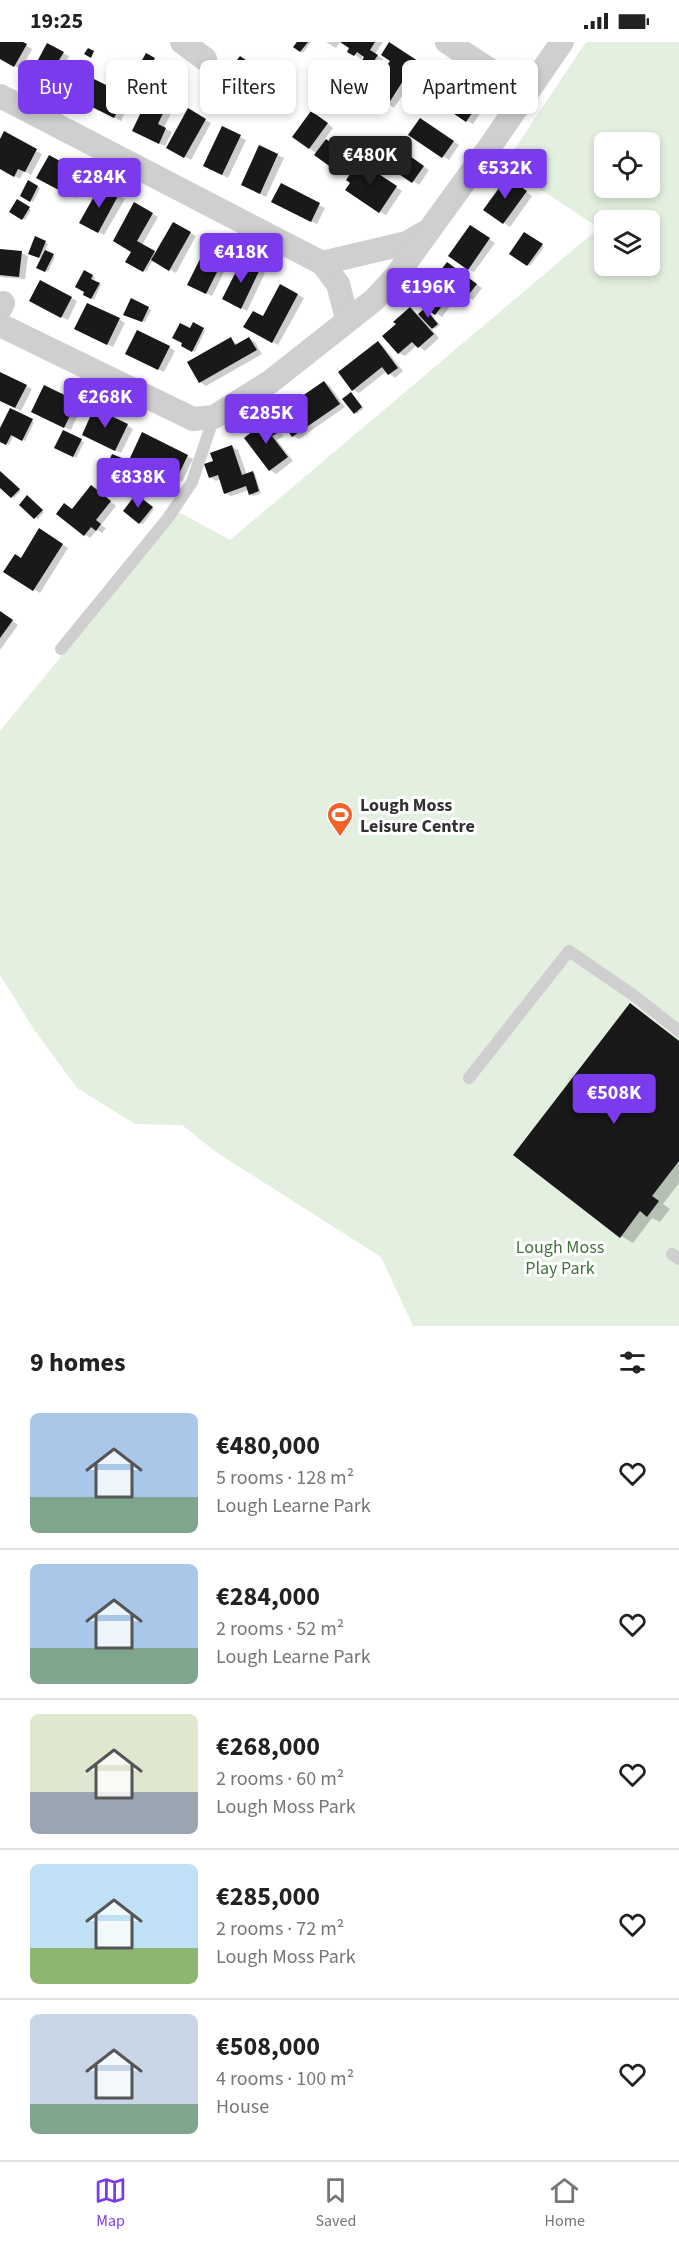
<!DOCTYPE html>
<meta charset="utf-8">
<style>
body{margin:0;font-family:"Source Sans 3",sans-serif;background:#f2f2f2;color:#222;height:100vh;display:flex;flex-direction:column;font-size:22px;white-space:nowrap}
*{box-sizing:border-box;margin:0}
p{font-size:20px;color:#767676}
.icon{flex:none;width:33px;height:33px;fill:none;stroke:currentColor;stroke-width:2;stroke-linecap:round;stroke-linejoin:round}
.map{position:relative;height:1284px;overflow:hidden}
.panel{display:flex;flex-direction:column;background:#fff;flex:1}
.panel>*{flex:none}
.hud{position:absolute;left:18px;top:18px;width:644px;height:54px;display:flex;gap:12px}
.buttons{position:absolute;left:594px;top:90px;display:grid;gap:12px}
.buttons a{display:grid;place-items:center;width:66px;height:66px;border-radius:9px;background:#fff;box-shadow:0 3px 9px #0003;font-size:30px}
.price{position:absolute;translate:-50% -51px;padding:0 14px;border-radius:6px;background:#7c3aed;color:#fff;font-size:20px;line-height:39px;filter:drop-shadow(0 2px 3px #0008)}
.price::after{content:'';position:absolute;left:50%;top:36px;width:18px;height:14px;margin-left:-9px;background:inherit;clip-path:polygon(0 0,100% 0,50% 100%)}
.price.active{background:#222;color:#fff}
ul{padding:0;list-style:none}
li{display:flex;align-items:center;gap:18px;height:150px;padding:0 30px}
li+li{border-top:2px solid #e0e0e0}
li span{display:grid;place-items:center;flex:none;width:168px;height:120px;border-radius:9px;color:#555}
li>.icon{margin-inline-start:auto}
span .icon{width:72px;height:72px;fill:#fffc;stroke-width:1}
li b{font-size:26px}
h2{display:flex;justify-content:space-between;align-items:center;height:72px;padding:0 30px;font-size:26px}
.chip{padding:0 21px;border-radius:9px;background:#fff;box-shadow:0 3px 9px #0003;font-size:21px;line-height:54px}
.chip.active{background:#7c3aed;color:#fff}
.status{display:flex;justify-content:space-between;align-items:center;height:42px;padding:0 30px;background:#fff;direction:ltr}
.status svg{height:16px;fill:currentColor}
.menu{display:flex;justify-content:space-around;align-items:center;height:84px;border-top:2px solid #e0e0e0;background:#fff;font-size:16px;color:#767676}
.menu a{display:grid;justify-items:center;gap:3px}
.menu .active{color:#7c3aed}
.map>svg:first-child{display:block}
.green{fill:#e3f0e0;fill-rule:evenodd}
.shadow{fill:#0003}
.building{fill:#191919}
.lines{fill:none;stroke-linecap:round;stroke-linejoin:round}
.lane{stroke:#cfcfcf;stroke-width:12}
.street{stroke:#cfcfcf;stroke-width:24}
.labels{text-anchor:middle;stroke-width:6;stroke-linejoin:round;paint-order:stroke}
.poi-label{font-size:18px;font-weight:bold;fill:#323232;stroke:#fff;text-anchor:start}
.park-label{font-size:18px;fill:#41733a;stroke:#fff}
</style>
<div class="status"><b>19:25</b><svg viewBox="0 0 49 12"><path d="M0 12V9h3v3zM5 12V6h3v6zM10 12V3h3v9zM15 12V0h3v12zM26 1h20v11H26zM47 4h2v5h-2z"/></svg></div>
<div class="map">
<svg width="679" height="1284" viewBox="0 0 679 1284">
<rect width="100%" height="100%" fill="#fff"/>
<path class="green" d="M586,0H679V1284H413L381,1215L216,1110L182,1083L135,1082L77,1046L33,986L0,933V689L179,470L230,498L599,186L504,123ZM604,100H650V146H604ZM604,178H650V224H604Z"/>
<g class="shadow">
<polygon points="0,0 20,0 32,7 21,27 0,16"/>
<polygon points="295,0 311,0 303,11 295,5 297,1"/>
<polygon points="326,0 340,0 336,6"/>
<polygon points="343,0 383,0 375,12 383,17 372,34 359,26 366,15 363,13 361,17 349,9 351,5"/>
<polygon points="47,3 69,14 65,23 77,29 80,22 89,27 79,48 74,46 70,52 32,32"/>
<polygon points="396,5 426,26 419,36 415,34 394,66 388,62 392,18"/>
<polygon points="146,13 156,19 147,36 137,31"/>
<polygon points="246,19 264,32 260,37 274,47 260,65 223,39"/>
<polygon points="95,39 131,58 121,79 84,59"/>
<polygon points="145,39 155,44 153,49 176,61 164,86 172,90 165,104 140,92 149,57 139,51"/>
<polygon points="454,39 487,61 473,82 467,79"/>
<polygon points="188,69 211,81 191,118 168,105"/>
<polygon points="318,74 333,86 324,98 356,119 346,133 309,106"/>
<polygon points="426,81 459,103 449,118 410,92"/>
<polygon points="4,91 42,112 31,133 24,129 20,137 0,126 0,100"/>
<polygon points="240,95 246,98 228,136 211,127"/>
<polygon points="260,105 284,116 266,155 248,146"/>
<polygon points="396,106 429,128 419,143 380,117"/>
<polygon points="49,115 87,136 77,156 38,136"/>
<polygon points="365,124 402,149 386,173 380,170"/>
<polygon points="29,140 40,146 33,160 22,153"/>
<polygon points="513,140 532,154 510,185 485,168"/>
<polygon points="281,143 325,166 317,182 279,163"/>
<polygon points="102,144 125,157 104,193 81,180"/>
<polygon points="18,159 31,168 25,178 11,170"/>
<polygon points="135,162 158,175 142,203 157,211 173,182 196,194 176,231 153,218 146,230 127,220 133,209"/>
<polygon points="476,188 495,201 474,230 468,227"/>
<polygon points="525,192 544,205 530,224 511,211"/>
<polygon points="36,196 48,202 45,210 55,215 48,230 38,225 42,217 30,211"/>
<polygon points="0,208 21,211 28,214 25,237 0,235"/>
<polygon points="225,213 231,216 212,254 195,245"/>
<polygon points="453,225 482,246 473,258 461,250 442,275 419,259"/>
<polygon points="259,228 265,231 247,269 230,260"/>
<polygon points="84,230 95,235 93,239 101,243 94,258 85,253"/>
<polygon points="40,240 77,259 68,278 31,259"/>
<polygon points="281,244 304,256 278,303 245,285 263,276"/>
<polygon points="132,258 151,268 145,280 127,274"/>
<polygon points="410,267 419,274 425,268 427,269 440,283 435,287 429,284 439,296 425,309 417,303 405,314 399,311 398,283"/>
<polygon points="119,277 125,281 113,305 82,290"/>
<polygon points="193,282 205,289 195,310 183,303"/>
<polygon points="231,297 238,303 249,297 255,300 262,312 206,344 200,340"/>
<polygon points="378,301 384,305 403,329 395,336 387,329 359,351 353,348"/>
<polygon points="169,305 175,309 164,330 133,315"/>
<polygon points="0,331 32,347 21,369 6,361 0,352"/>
<polygon points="324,340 330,344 345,365 299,397 293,394"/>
<polygon points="351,352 364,366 357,372 355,371"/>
<polygon points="76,360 82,363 71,388 39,373"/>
<polygon points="10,368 34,380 25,399 14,393 9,403 0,398 0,389"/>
<polygon points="270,381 276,384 284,394 277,398 293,419 276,432 270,428"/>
<polygon points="127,383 133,387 121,411 90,396"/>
<polygon points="64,390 84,400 76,416 56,406"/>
<polygon points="232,405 238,408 247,433 252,431 255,432 261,451 253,454 249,448 231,454 225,451 221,437 216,439 210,435"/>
<polygon points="113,414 123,419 117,433 107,428"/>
<polygon points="187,414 193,417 182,440 137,418"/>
<polygon points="0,430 21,449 14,456 0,444"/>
<polygon points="97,449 116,464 101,483 106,486 102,491 97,488 90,496 84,492 73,468"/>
<polygon points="139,455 154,467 143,482 140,481"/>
<polygon points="29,457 44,470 38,477 35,476"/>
<polygon points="40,488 68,506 40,551 5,529 21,517"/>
<polygon points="0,570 18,583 0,608"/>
<polygon points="631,963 679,998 679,1141 663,1162 670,1167 660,1180 652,1176 633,1201 621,1194"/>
</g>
<g class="building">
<polygon points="0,0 23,0 27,2 14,25 0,17"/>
<polygon points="297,0 308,0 300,10 293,5"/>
<polygon points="340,0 375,0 370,8 378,13 365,32 357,27 364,15 357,10 354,14 347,10 349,6"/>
<polygon points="389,0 421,21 413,34 408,31 387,64 368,51 390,19 381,13"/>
<polygon points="47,1 64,10 59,18 76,27 80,20 88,25 76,48 67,44 64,50 30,33"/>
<polygon points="88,6 94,9 91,16 84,12"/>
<polygon points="146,11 155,16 144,36 135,31"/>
<polygon points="240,14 259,27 255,33 269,43 253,63 221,39"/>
<polygon points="448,34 482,56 466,80 432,57"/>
<polygon points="94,37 126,53 114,76 82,60"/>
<polygon points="145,37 154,42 146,57 137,52"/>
<polygon points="152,47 170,56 158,82 166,86 159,102 132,89"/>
<polygon points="188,66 206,77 184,116 166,106"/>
<polygon points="311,69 328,81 309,107 292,95"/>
<polygon points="420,76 454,99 442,116 408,93"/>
<polygon points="222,84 241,93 222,133 203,124"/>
<polygon points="4,89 37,107 25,130 18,127 14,135 0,127 0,97"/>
<polygon points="326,97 351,115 339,131 314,113"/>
<polygon points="390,100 424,124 412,141 378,118"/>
<polygon points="259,103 278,112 260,152 241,143"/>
<polygon points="49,113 82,131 70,154 36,136"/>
<polygon points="359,119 397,144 379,171 345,148 350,141 346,138"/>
<polygon points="507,135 527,149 503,182 483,168"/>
<polygon points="28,138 38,144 30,160 20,154"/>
<polygon points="281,141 320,161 311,180 271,160"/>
<polygon points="101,142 119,152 98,191 79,181"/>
<polygon points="17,157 30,165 22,178 9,170"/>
<polygon points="134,160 153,171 137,199 155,209 143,230 125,220 131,210 113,199"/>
<polygon points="173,180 191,190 169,229 151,218"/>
<polygon points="470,183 490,196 468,228 448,214"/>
<polygon points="524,190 543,202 527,224 509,212"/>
<polygon points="35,194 46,199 39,216 28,212"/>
<polygon points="207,203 226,212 206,252 187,243"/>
<polygon points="0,207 22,209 19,235 0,233"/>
<polygon points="45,208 54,212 45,230 36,226"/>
<polygon points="242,218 260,227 241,267 222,257"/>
<polygon points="447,220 477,242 466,256 455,247 435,273 417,260"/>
<polygon points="84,228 93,233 91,237 100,241 91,257 83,253 84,250 75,245"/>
<polygon points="40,238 72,255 61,276 29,259"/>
<polygon points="280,242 298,252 272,301 243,285 253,269 263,274"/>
<polygon points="131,256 149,265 142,280 123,273"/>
<polygon points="87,261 120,276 107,303 74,287"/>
<polygon points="410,265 434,292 418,306 412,300 398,312 382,294 396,282 393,280"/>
<polygon points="425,266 438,282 432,287 418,272"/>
<polygon points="193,280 204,286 192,310 181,304 182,301 172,296 180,281 190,286"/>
<polygon points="137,288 170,304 158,328 125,312"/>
<polygon points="231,295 235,303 249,295 257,308 199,341 187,320"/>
<polygon points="378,299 398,326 388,333 382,325 352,349 338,330"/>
<polygon points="0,330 27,343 15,366 0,359"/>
<polygon points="324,339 340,362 292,395 276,372"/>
<polygon points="44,343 77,359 64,386 31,370"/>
<polygon points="351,350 362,365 354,372 342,357"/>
<polygon points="10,366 33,377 22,399 11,393 6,403 0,400 0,386"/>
<polygon points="94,366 128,382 115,409 82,393"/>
<polygon points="270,379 279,390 272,394 288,415 269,429 244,396 263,381 264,383"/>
<polygon points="63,388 82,397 73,415 54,406"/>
<polygon points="142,390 188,413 176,438 130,416"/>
<polygon points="232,403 242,433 253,429 259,449 249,453 246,444 224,452 218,433 209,436 204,422 213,419 210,411"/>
<polygon points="112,412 122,416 114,433 105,428"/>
<polygon points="0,429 20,447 11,456 0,446"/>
<polygon points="91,443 111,459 96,478 101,482 96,489 91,485 84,494 56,472 64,461 72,467"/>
<polygon points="136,452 153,465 139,482 123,469"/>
<polygon points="27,453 43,468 34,477 19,463"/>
<polygon points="39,486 63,502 33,549 3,530 15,512 21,516"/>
<polygon points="0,569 13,578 0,596"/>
<polygon points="630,961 679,999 679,1119 652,1154 659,1159 647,1175 640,1169 620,1196 513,1113"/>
</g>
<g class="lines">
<g class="lane">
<polyline points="61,607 168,476 192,440 214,375"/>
<polyline points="469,1036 569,909 636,955 679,989"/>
<polyline points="672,1212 679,1217"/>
</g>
<g class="street">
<polyline points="182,0 205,17"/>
<polyline points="447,0 525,51"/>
<polyline points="0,54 322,221 338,242 347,277"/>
<polyline points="322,221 407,201 426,190"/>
<polyline points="0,267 3,261"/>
<polyline points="0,283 193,377 214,375 270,340 374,258 396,234 491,103 562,0"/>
</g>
</g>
<defs>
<symbol id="stadium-pin" viewBox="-11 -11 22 30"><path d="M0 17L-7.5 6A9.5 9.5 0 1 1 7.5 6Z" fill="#f46029" stroke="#fff"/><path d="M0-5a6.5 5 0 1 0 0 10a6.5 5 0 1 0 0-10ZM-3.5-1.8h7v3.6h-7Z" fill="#fff"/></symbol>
</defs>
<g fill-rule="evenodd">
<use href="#stadium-pin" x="325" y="758" width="30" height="40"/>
</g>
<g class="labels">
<g class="poi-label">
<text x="360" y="769">Lough Moss<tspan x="360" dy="21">Leisure Centre</tspan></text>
</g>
<g class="park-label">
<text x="560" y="1211">Lough Moss<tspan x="560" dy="21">Play Park</tspan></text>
</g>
</g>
</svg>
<div class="buttons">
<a><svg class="icon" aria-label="locate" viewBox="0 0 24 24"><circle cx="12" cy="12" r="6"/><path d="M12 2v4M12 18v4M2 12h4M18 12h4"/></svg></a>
<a><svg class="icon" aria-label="layers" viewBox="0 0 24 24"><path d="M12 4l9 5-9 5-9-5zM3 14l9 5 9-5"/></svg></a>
</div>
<b class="price active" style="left:370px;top:145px">€480K</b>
<b class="price" style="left:505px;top:158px">€532K</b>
<b class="price" style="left:99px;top:167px">€284K</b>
<b class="price" style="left:241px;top:242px">€418K</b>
<b class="price" style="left:428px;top:277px">€196K</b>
<b class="price" style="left:105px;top:387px">€268K</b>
<b class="price" style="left:266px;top:403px">€285K</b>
<b class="price" style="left:138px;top:467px">€838K</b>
<b class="price" style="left:614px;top:1083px">€508K</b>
<div class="hud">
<a class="chip active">Buy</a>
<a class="chip">Rent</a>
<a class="chip">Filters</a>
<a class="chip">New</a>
<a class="chip">Apartment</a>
</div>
</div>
<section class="panel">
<h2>9 homes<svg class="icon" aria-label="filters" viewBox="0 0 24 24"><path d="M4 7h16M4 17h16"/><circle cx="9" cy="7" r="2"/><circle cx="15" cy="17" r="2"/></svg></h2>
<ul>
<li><span style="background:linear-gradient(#a9c7e8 70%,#7fa58c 0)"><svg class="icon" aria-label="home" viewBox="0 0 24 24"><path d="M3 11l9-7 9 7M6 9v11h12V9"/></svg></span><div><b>€480,000</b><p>5 rooms · 128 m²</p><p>Lough Learne Park</p></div><svg class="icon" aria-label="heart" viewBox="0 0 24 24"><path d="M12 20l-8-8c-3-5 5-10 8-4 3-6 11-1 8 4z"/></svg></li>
<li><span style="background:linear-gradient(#a9c7e8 70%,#7fa58c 0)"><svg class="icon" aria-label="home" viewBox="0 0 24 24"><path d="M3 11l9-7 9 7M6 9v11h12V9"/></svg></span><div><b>€284,000</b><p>2 rooms · 52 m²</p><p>Lough Learne Park</p></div><svg class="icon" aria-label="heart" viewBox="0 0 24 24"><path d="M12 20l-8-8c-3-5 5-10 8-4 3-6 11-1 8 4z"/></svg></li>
<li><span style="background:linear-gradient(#dfe7d0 65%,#9aa5b1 0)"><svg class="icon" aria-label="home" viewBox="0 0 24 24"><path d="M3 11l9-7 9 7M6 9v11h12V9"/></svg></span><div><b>€268,000</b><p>2 rooms · 60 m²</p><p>Lough Moss Park</p></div><svg class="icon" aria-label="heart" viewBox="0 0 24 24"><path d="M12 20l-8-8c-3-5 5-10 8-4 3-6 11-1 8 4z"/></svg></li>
<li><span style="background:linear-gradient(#bfe0f5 70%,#8fb573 0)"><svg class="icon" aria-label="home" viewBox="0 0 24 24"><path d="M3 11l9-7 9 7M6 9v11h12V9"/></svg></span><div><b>€285,000</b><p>2 rooms · 72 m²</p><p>Lough Moss Park</p></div><svg class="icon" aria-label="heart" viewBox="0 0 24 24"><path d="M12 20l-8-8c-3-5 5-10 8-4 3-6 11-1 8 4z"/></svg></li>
<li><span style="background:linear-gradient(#c9d6e8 75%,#7fa58c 0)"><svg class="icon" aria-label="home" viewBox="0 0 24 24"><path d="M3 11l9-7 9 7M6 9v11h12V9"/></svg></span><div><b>€508,000</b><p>4 rooms · 100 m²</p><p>House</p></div><svg class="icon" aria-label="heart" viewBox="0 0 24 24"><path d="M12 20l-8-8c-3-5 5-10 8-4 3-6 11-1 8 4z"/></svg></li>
</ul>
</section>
<nav class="menu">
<a class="active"><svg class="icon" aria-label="map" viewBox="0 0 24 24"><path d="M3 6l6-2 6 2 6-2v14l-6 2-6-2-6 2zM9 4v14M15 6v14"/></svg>Map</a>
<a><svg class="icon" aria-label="saved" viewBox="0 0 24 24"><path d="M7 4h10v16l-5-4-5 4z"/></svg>Saved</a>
<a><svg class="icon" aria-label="home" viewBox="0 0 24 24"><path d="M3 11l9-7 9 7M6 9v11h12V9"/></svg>Home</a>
</nav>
